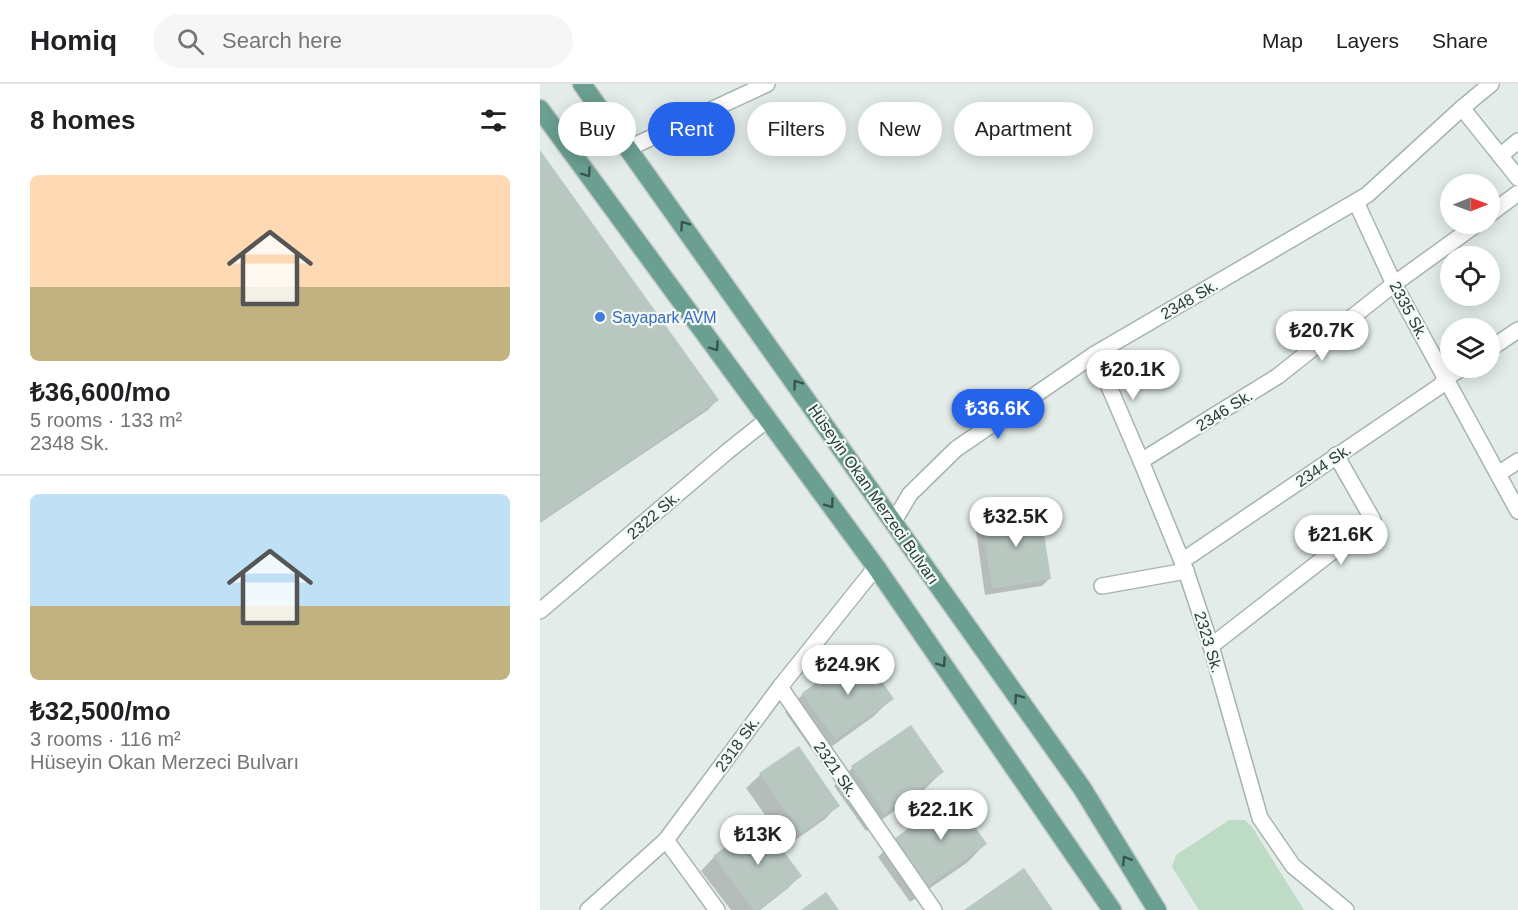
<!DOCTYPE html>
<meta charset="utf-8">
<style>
body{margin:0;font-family:Helvetica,sans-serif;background:#f6f6f6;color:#202124;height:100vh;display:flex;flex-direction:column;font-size:22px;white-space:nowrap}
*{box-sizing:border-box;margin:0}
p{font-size:20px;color:#757577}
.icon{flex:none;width:33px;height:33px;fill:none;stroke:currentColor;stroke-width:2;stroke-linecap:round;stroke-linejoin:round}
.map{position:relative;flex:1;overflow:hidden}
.sheet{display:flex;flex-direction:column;background:#fff;width:540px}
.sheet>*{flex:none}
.guide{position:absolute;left:18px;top:18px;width:570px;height:54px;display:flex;gap:12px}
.needle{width:39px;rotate:89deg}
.buttons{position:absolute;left:900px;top:90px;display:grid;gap:12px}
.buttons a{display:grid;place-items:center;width:60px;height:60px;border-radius:50%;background:#fff;box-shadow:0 3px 15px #0003;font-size:30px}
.price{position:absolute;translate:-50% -51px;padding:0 14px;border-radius:21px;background:#fff;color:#222;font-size:20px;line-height:39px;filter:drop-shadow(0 2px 3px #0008)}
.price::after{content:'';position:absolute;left:50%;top:36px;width:18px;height:14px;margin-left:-9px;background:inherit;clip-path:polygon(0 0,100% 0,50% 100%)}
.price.on{background:#2563eb;color:#fff}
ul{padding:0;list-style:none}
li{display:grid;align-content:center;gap:12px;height:318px;padding:0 30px}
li+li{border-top:2px solid #e0e0e0}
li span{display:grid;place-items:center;height:186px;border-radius:9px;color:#555}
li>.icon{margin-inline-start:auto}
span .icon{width:108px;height:108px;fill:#fffc;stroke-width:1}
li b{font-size:26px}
h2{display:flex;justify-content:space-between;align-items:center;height:72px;padding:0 30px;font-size:26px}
.tag{padding:0 21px;border-radius:27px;background:#fff;box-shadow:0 3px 15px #0003;font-size:21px;line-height:54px}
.tag.on{background:#2563eb;color:#fff}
header{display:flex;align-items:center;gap:36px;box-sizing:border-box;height:84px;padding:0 30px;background:#fff;border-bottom:2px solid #e0e0e0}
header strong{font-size:28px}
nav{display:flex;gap:33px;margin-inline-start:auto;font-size:21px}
.search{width:420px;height:54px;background:#f6f6f6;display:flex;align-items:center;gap:15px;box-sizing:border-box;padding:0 21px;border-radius:33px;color:#757577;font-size:22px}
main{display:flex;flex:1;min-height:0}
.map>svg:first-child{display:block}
.green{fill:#bedcc5}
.shadow{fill:#0003}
.building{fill:#b9c7c1}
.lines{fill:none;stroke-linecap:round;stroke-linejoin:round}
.street-casing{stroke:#a6b4af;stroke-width:18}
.primary-casing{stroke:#c2c9c7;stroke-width:21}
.street{stroke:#fff;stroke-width:15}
.primary{stroke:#6b9f91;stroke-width:18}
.oneway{stroke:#36564d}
.shop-dot{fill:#3f7fe0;stroke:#f4f9f6;stroke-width:2}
.labels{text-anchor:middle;stroke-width:4.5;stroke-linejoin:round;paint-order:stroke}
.street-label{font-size:16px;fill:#243d36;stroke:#f4f9f6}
.shop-label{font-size:16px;fill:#366cbe;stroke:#f4f9f6;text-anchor:start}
</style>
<header>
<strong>Homiq</strong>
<div class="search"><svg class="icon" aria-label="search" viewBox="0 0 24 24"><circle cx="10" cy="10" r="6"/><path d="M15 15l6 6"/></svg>Search here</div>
<nav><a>Map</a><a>Layers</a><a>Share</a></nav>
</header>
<main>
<section class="sheet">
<h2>8 homes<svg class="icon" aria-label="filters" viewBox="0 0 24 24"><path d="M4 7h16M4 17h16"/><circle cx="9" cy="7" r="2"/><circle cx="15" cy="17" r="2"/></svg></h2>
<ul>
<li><span style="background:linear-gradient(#ffd9b3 60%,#c2b280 0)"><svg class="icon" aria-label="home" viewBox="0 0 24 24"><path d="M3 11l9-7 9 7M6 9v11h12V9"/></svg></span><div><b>₺36,600/mo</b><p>5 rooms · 133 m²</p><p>2348 Sk.</p></div></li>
<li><span style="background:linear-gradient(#bfe0f5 60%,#c2b280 0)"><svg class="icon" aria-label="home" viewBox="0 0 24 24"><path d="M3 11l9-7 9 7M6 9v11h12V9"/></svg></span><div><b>₺32,500/mo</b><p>3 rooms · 116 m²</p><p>Hüseyin Okan Merzeci Bulvarı</p></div></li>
</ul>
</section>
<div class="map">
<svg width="978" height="826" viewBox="0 0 978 826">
<rect width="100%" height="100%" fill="#e3ece8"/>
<polygon class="green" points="689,736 705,736 712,743 764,826 659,826 632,783 636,771"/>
<g class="shadow">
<polygon points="0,69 177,316 168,326 0,439"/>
<polygon points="442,433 509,495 502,502 445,511 435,440"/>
<polygon points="263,610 352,614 334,632 277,673 245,628"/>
<polygon points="258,664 298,721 285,735 247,762 206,704 220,691"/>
<polygon points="312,684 402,688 384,706 326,747 294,702"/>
<polygon points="356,755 445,760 428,778 370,818 338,773"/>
<polygon points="174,773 260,792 247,805 220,826 191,826 161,787"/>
</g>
<g class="building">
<polygon points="0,66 179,316 0,438"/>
<polygon points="500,423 511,495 452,505 441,432"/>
<polygon points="321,567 354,615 295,656 262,609"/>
<polygon points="371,641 404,688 344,730 311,682"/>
<polygon points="259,662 300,722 261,749 219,689"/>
<polygon points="414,713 447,760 388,802 355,754"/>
<polygon points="221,737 262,792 218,826 214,826 173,772"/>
<polygon points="484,784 513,826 424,826"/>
<polygon points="286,808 299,826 261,826"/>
</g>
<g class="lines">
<defs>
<g id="street">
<polyline points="922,24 978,94"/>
<polyline points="89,64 227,0"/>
<polyline points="960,72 978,57"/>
<polyline points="816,118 854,200 978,427"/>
<polyline points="950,130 978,109"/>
<polyline points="950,265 978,246"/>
<polyline points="555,270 601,377 646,487 671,562 720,734 753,782 806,826"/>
<polyline points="601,377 738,292 854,200 937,140"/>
<polyline points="958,390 978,377"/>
<polyline points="354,437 370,410 416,365 555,270 827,111 922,24 951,0"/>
<polyline points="642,477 900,302 906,294 922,284"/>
<polyline points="562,502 646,487"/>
<polyline points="0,527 188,367 228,335"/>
<polyline points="671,562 833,436 796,371"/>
<polyline points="240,603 394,826"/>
<polyline points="126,756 177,826"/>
<polyline points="48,826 126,756 240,603 336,483"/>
</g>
<g id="primary">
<polyline points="42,0 542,704 617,826"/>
<polyline points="0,25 336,483 572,826"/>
</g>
</defs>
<use href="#street" class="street-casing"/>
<use href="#primary" class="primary-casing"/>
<use href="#street" class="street"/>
<use href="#primary" class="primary"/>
</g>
<defs><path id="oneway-chevron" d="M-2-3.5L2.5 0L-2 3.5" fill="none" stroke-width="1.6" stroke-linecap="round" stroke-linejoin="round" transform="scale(1.5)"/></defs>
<g class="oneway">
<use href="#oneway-chevron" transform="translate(47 89) rotate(54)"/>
<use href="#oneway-chevron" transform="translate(144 141) rotate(-125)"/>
<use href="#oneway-chevron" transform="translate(175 263) rotate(54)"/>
<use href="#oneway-chevron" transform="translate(257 300) rotate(-125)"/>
<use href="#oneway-chevron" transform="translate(290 420) rotate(54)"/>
<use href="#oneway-chevron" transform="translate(402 579) rotate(55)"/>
<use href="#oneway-chevron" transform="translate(478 614) rotate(-125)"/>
<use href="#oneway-chevron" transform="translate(586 776) rotate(-122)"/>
</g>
<circle class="shop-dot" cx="60" cy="233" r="6"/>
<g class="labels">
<g class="street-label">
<text transform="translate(649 215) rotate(-30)" y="6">2348 Sk.</text>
<text transform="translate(869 226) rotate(62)" y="6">2335 Sk.</text>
<text transform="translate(684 326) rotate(-32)" y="6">2346 Sk.</text>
<text transform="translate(783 381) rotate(-34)" y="6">2344 Sk.</text>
<text transform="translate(334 410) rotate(55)" y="6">Hüseyin Okan Merzeci Bulvarı</text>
<text transform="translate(113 431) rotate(-41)" y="6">2322 Sk.</text>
<text transform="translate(669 558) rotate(73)" y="6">2323 Sk.</text>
<text transform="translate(197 660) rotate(-54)" y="6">2318 Sk.</text>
<text transform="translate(296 685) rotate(55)" y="6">2321 Sk.</text>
</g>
<g class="shop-label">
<text x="72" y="239">Sayapark AVM</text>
</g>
</g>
</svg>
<div class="buttons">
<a><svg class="needle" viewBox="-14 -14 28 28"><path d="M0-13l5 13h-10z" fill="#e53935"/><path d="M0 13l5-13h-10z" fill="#757577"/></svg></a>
<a><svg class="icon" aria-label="locate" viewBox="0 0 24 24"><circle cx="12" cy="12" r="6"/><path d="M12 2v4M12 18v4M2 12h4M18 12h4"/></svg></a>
<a><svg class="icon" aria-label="layers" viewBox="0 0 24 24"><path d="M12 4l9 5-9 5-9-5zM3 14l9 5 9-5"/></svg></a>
</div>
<b class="price" style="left:782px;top:278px">₺20.7K</b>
<b class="price" style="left:593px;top:317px">₺20.1K</b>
<b class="price on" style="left:458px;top:356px">₺36.6K</b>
<b class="price" style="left:476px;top:464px">₺32.5K</b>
<b class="price" style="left:801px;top:482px">₺21.6K</b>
<b class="price" style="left:308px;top:612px">₺24.9K</b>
<b class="price" style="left:401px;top:757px">₺22.1K</b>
<b class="price" style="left:218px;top:782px">₺13K</b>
<div class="guide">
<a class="tag">Buy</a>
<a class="tag on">Rent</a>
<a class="tag">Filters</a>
<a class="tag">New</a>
<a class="tag">Apartment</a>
</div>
</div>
</main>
